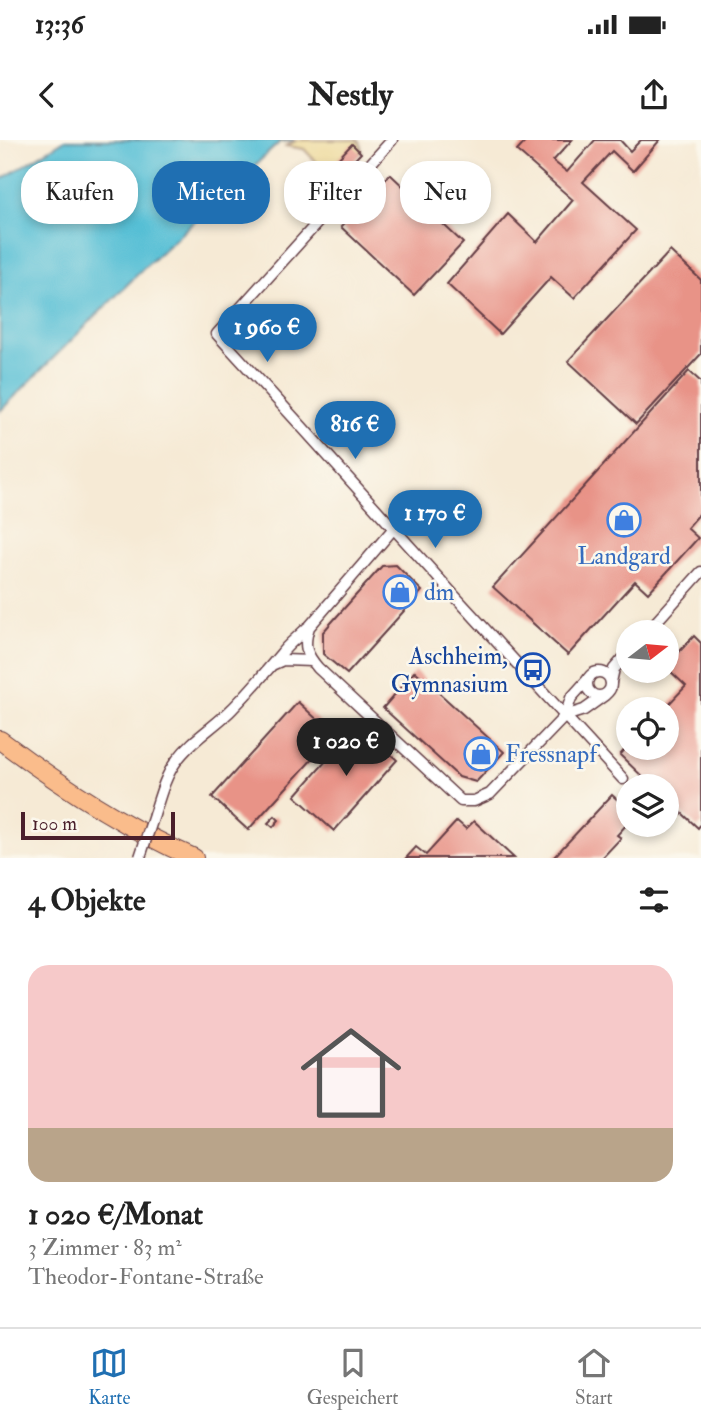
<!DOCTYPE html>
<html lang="de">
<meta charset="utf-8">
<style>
body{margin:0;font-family:"IM FELL Double Pica",serif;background:#f6f6f6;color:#222;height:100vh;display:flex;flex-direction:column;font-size:26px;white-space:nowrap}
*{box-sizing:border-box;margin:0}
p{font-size:23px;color:#767676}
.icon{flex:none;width:38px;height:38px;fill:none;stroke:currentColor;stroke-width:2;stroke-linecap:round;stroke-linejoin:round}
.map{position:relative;height:718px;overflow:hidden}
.side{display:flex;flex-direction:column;background:#fff;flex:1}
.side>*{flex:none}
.guide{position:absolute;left:21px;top:21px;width:660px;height:63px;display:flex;gap:14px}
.needle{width:46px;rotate:74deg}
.tools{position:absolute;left:616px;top:480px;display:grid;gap:14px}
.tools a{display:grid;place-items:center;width:63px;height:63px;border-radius:50%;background:#fff;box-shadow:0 4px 10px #0003;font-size:35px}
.scale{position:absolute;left:21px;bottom:18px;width:154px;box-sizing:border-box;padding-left:7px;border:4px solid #4a1f2b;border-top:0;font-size:19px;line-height:24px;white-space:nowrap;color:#4a1f2b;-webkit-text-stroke:5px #fbf7ec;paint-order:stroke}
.price{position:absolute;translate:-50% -60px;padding:0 16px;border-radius:24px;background:#1f6fb2;color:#fff;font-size:23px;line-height:46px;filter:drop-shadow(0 2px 4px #0008)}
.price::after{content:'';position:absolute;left:50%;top:42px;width:21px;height:16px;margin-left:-10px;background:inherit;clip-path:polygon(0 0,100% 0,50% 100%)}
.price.active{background:#222;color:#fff}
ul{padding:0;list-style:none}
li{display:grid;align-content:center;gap:14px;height:371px;padding:0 28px}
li+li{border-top:2px solid #e0e0e0}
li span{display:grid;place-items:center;height:217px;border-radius:21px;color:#555}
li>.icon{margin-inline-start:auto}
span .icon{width:126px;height:126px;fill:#fffc;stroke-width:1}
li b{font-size:30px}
h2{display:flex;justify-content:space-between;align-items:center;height:84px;padding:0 28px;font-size:30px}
.pill{padding:0 24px;border-radius:28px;background:#fff;box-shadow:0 4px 10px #0003;font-size:24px;line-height:63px}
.pill.active{background:#1f6fb2;color:#fff}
.status{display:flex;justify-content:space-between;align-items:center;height:49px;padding:0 35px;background:#fff;direction:ltr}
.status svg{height:19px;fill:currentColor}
header{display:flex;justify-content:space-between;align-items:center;height:91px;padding:0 28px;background:#fff;font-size:32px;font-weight:700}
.dock{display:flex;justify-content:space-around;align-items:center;height:98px;border-top:2px solid #e0e0e0;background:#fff;font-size:19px;color:#767676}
.dock a{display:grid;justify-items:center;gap:4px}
.dock .active{color:#1f6fb2}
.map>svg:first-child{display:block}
.sand{fill:#eeda9e;stroke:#9c7c64;stroke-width:2}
.water{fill:#57bfd5;stroke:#506f80;stroke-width:2}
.building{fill:#e89387}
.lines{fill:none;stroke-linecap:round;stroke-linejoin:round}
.street-casing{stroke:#643d44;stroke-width:13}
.primary-casing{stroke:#643d44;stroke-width:20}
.street{stroke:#fff;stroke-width:10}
.primary{stroke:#fabc8b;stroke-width:18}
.street-bridge-casing{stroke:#643d44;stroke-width:13;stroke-linecap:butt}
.street-bridge{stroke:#fff;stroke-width:10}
.labels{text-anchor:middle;stroke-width:5;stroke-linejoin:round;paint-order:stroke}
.shop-label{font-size:24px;fill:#366cbe;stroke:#fbf7ec;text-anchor:start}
.transit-label{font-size:24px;fill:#164399;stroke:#fbf7ec;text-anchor:end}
</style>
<div class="status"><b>13:36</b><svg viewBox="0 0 49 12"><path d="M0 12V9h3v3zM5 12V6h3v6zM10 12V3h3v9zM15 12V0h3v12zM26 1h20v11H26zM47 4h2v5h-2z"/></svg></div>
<header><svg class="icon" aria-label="back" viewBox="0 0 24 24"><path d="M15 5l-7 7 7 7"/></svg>Nestly<svg class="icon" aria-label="share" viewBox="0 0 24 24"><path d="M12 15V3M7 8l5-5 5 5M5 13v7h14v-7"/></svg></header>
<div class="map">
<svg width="701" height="718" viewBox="0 0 701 718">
<rect width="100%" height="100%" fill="#fbf7ec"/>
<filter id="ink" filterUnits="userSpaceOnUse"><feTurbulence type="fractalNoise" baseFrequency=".0143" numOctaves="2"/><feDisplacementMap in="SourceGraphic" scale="14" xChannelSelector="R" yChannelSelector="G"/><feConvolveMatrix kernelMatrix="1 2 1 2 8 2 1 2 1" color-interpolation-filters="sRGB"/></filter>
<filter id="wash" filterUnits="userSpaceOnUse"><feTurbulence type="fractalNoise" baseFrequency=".00686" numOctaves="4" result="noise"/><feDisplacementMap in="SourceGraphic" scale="28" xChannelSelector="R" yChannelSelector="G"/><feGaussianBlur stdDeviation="1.57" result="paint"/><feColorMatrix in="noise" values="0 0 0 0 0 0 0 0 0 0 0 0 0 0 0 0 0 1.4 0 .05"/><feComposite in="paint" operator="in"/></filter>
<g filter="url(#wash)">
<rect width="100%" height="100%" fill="#f6ead5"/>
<polygon class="sand" points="297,0 357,0 360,3 362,11 334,41 304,9 286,6"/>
<polygon class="water" points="65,0 294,0 280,2 145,127 0,271 0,40"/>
<g id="blocks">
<g class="building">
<polygon points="527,0 572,0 553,21 567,32 595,0 620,0 630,11 641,0 660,0 633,31 612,11 583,42 636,90 574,158 551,137 500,194 447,144 508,74 537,102 573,60 517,11"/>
<polygon points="352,4 361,13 344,31 335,22"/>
<polygon points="390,34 463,103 414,155 341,87"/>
<polygon points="670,111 701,140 701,214 636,284 568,221"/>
<polygon points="689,231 701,242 701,372 687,388 698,398 648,453 635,441 568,515 493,447"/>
<polygon points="396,425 422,451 347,534 323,514 323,492 382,426"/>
<polygon points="694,496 701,503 701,684 698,688 667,659 667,646 652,646 620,615 627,607 667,607 667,569 664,569 686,546 667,528 667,525"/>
<polygon points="415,531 504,612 476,642 459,637 383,568"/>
<polygon points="298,562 334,595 248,690 212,657"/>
<polygon points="358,585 397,620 334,691 295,656"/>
<polygon points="612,655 628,669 628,683 617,695 621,698 602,718 553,718"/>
<polygon points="275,676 279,680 273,687 268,683"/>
<polygon points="457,681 466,689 474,681 514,718 406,718 416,707 426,715"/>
</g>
</g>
</g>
<g filter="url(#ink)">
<use href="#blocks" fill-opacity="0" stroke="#643d44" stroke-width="2"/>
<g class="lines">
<defs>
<g id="street">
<polyline points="392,0 217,194 293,277 452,453 623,639"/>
<path d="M394,388L309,487C303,506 306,514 318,528L461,661H474L490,654L565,576L571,558L589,538"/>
<polyline points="647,492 701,432"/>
<polyline points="274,524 283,520 312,521"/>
<circle cx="599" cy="544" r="12"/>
<polyline points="611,542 614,529 628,513"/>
<polyline points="565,576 584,570 605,555"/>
<path d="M154,675C160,656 165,636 177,620C192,599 216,586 233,568C250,551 265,533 280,515C287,505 298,497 307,488"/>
</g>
<path id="primary" d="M0,600C61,646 124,687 194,718"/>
</defs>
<use href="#street" class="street-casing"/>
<use href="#primary" class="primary-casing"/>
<use href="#street" class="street"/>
<use href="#primary" class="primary"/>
<defs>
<polyline id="street-bridge" points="140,717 154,675"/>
</defs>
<use href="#street-bridge" class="street-bridge-casing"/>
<use href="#street-bridge" class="street-bridge"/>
</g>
</g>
<defs>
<symbol id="shop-ring" viewBox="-11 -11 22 22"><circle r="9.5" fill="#fbf7ec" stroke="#3f7fe0" stroke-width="1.5"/><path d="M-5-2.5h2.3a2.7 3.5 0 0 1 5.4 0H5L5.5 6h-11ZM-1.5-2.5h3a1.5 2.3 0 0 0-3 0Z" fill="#3f7fe0"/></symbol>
<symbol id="bus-ring" viewBox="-11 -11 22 22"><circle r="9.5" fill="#fbf7ec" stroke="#1a4fb4" stroke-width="1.5"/><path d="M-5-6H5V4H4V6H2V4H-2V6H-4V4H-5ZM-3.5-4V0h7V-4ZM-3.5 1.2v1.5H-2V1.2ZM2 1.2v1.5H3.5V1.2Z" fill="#1a4fb4"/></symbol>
</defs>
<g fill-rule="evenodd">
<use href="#shop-ring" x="605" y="361" width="38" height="38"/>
<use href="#shop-ring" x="381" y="433" width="38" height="38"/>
<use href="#bus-ring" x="514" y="511" width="38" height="38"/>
<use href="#shop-ring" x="462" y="595" width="38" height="38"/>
</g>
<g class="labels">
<g class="shop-label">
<text x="624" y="424" text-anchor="middle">Landgard</text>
<text x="424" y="460">dm</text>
<text x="505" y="622">Fressnapf</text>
</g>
<g class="transit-label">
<text x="508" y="524">Aschheim,<tspan x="508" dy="28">Gymnasium</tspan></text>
</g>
</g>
</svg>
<div class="tools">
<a><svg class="needle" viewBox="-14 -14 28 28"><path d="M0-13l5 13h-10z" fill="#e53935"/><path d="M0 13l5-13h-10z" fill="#767676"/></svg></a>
<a><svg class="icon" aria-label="locate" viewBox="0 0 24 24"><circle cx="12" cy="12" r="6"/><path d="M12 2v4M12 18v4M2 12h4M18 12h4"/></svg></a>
<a><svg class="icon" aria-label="layers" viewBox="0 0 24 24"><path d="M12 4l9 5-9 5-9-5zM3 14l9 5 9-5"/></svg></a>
</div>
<div class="scale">100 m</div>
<b class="price" style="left:267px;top:224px">1 960 €</b>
<b class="price" style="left:355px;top:321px">816 €</b>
<b class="price" style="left:435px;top:410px">1 170 €</b>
<b class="price active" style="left:346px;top:638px">1 020 €</b>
<div class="guide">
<a class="pill">Kaufen</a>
<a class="pill active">Mieten</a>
<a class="pill">Filter</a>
<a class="pill">Neu</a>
</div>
</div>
<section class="side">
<h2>4 Objekte<svg class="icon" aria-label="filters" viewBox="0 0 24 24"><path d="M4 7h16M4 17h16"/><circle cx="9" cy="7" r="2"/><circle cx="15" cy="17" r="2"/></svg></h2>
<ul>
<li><span style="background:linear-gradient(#f6c9c9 75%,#b9a48a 0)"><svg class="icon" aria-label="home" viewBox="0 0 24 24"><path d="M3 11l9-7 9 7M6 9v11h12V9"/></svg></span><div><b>1 020 €/Monat</b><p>3 Zimmer · 83 m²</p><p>Theodor-Fontane-Straße</p></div></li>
</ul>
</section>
<nav class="dock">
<a class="active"><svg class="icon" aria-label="map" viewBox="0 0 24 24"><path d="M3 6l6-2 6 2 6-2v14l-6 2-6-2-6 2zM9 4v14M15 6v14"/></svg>Karte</a>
<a><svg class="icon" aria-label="saved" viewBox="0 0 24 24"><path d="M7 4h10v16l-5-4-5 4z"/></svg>Gespeichert</a>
<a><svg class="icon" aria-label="home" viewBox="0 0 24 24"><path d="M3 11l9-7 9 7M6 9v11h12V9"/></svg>Start</a>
</nav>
